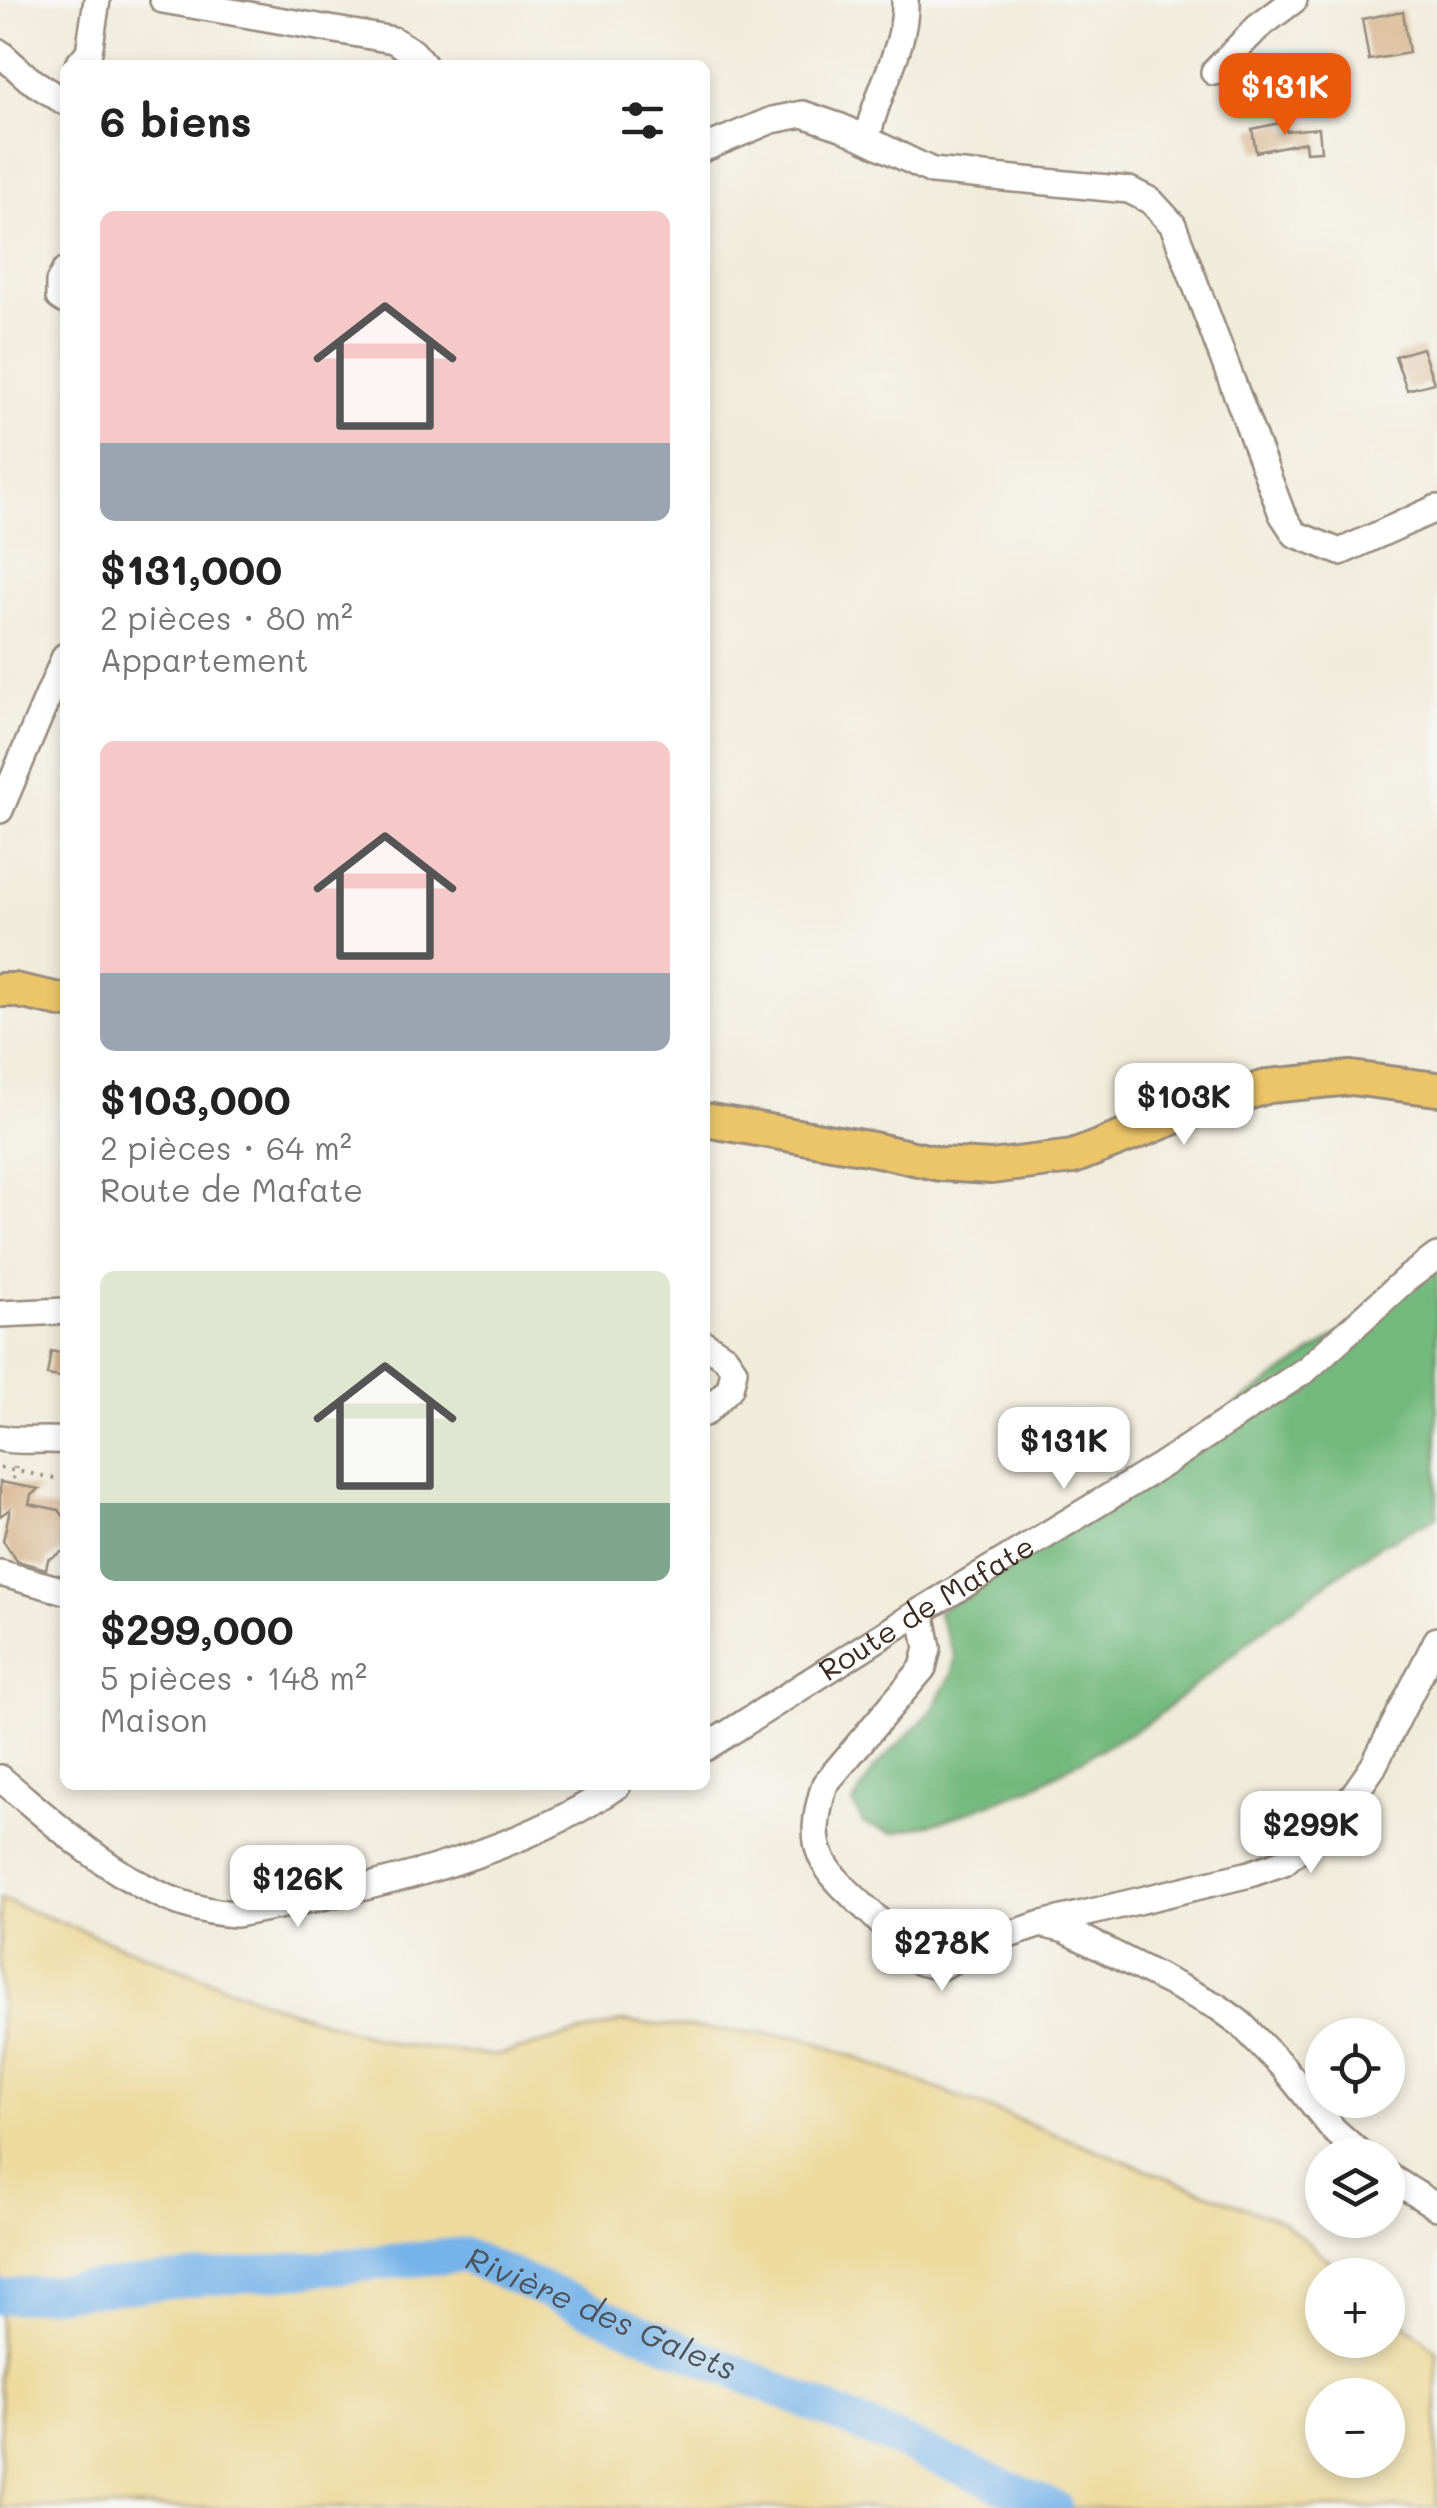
<!DOCTYPE html>
<html lang="fr">
<meta charset="utf-8">
<style>
body{margin:0;font-family:Mali,sans-serif;background:#f2f2f2;color:#222;height:100vh;display:flex;flex-direction:column;font-size:38px;white-space:nowrap}
*{box-sizing:border-box;margin:0}
p{font-size:32px;color:#767676}
.icon{flex:none;width:55px;height:55px;fill:none;stroke:currentColor;stroke-width:2;stroke-linecap:round;stroke-linejoin:round}
.map{position:relative;flex:1;overflow:hidden}
.details{position:absolute;left:60px;top:60px;width:650px;height:1730px;display:flex;flex-direction:column;background:#fff;border-radius:15px;box-shadow:0 5px 15px #0003}
.details>*{flex:none}
.controls{position:absolute;left:1305px;top:2018px;display:grid;gap:20px}
.controls a{display:grid;place-items:center;width:100px;height:100px;border-radius:50%;background:#fff;box-shadow:0 5px 15px #0003;font-size:50px}
.price{position:absolute;translate:-50% -85px;padding:0 22px;border-radius:20px;background:#fff;color:#222;font-size:32px;line-height:65px;filter:drop-shadow(0 2px 5px #0008)}
.price::after{content:'';position:absolute;left:50%;top:60px;width:30px;height:22px;margin-left:-15px;background:inherit;clip-path:polygon(0 0,100% 0,50% 100%)}
.price.on{background:#ea580c;color:#fff}
ul{padding:0;list-style:none}
li{display:grid;align-content:center;gap:20px;height:530px;padding:0 40px}
li span{display:grid;place-items:center;height:310px;border-radius:15px;color:#555}
li>.icon{margin-inline-start:auto}
span .icon{width:180px;height:180px;fill:#fffc;stroke-width:1}
li b{font-size:42px}
h2{display:flex;justify-content:space-between;align-items:center;height:120px;padding:0 40px;font-size:42px}
.map>svg:first-child{display:block}
.forest{fill:#73b97e;stroke:#57724e;stroke-width:2.5}
.sand{fill:#eeda9e;stroke:#94825e;stroke-width:2.5;fill-rule:evenodd}
.lines{fill:none;stroke-linecap:round;stroke-linejoin:round}
.river{stroke:#76b3e9;stroke-width:35}
.building{fill:#d9b792}
.minor-casing{stroke:#968a7c;stroke-width:30}
.major-casing{stroke:#968a7c;stroke-width:38}
.path{stroke:#968a7c;stroke-width:4;stroke-dasharray:2.5 8;stroke-linecap:butt}
.minor{stroke:#fff;stroke-width:25}
.major{stroke:#ecc569;stroke-width:32}
.labels{text-anchor:middle;stroke-width:8;stroke-linejoin:round;paint-order:stroke}
.street-label{font-size:30px;fill:#3b2a1e;stroke:#f6f6f2}
.water-label{font-size:32px;font-style:italic;fill:#4d535b;stroke:#f6f6f2}
</style>
<div class="map">
<svg width="1437" height="2508" viewBox="0 0 1437 2508">
<rect width="100%" height="100%" fill="#f6f6f2"/>
<filter id="ink" filterUnits="userSpaceOnUse"><feTurbulence type="fractalNoise" baseFrequency=".01" numOctaves="2"/><feDisplacementMap in="SourceGraphic" scale="20" xChannelSelector="R" yChannelSelector="G"/><feConvolveMatrix kernelMatrix="1 2 1 2 8 2 1 2 1" color-interpolation-filters="sRGB"/></filter>
<filter id="wash" filterUnits="userSpaceOnUse"><feTurbulence type="fractalNoise" baseFrequency=".0048" numOctaves="4" result="noise"/><feDisplacementMap in="SourceGraphic" scale="40" xChannelSelector="R" yChannelSelector="G"/><feGaussianBlur stdDeviation="2.25" result="paint"/><feColorMatrix in="noise" values="0 0 0 0 0 0 0 0 0 0 0 0 0 0 0 0 0 1.4 0 .05"/><feComposite in="paint" operator="in"/></filter>
<g filter="url(#wash)">
<rect width="100%" height="100%" fill="#f1ebda"/>
<polygon class="forest" points="1437,1266 1437,1517 1377,1547 1266,1627 1154,1719 1035,1786 946,1820 892,1833 864,1824 853,1804 874,1769 931,1712 952,1674 955,1656 937,1612"/>
<path class="sand" d="M0,1899L277,2006L395,2044L496,2056L621,2022L803,2037L1283,2222L1346,2275H1322V2340H1388V2310L1437,2351V2508H0ZM1322,2395H1388V2460H1322Z"/>
<g class="lines">
<path class="river" id="s1" d="M0,2297L463,2255L1055,2508"/>
</g>
<g id="blocks">
<g class="building">
<polygon points="1403,11 1409,53 1369,60 1362,19"/>
<polygon points="1284,122 1286,131 1319,128 1321,151 1306,152 1305,142 1256,152 1252,129"/>
<polygon points="1422,348 1434,383 1407,390 1395,356"/>
<polygon points="51,1351 65,1354 65,1378 47,1375"/>
<polygon points="0,1482 39,1489 31,1495 29,1504 59,1510 65,1518 65,1550 48,1560 46,1569 17,1561 3,1541 10,1509 0,1516"/>
</g>
</g>
</g>
<g filter="url(#ink)">
<use href="#blocks" fill-opacity="0" stroke="#968a7c" stroke-width="2.5"/>
<g class="lines">
<defs>
<g id="minor">
<polyline points="163,0 393,40 413,52 424,65"/>
<polyline points="0,53 29,79 65,102"/>
<polyline points="78,65 89,52 97,0"/>
<polyline points="1214,72 1258,27 1294,0"/>
<path d="M867,139C875,93 907,48 905,0"/>
<polyline points="705,148 772,120 803,114 841,127 932,171 1129,190 1151,201 1173,225 1282,514 1295,534 1340,552 1437,508"/>
<polyline points="65,271 59,282 59,297 65,301"/>
<polyline points="0,810 65,656"/>
<polyline points="0,1314 65,1311"/>
<polyline points="705,1344 725,1357 734,1370 730,1388 705,1413"/>
<path d="M0,1438C21,1443 42,1438 65,1441"/>
<polyline points="0,1573 65,1591"/>
<path d="M921,1611L928,1648L923,1668L825,1784C803,1852 823,1869 870,1912C888,1929 901,1947 920,1962L940,1967L988,1942L1041,1924L1066,1930L1218,2007L1240,2023L1283,2067L1334,2130L1362,2155"/>
<path id="s2" d="M705,1748L921,1611L1160,1466L1307,1369L1404,1281L1437,1256"/>
<path d="M0,1778C67,1833 144,1910 236,1914C358,1892 515,1857 618,1785"/>
<polyline points="1046,1923 1250,1874 1284,1862 1343,1810 1373,1767 1437,1640"/>
<polyline points="1388,2176 1437,2207"/>
</g>
<g id="major">
<polyline points="0,990 14,990 65,1001"/>
<polyline points="705,1120 873,1149 940,1164 991,1167 1073,1157 1188,1112 1269,1086 1351,1078 1437,1089"/>
</g>
</defs>
<use href="#minor" class="minor-casing"/>
<use href="#major" class="major-casing"/>
<g class="path">
<polyline points="0,1468 65,1480"/>
<polyline points="13,1479 17,1460"/>
</g>
<use href="#minor" class="minor"/>
<use href="#major" class="major"/>
</g>
</g>
<g class="labels">
<g class="street-label">
<text dy="10" stroke="none"><textPath href="#s2" startOffset="262">Route de Mafate</textPath></text>
</g>
<g class="water-label">
<text dy="11" stroke="none"><textPath href="#s1" startOffset="615">Rivière des Galets</textPath></text>
</g>
</g>
</svg>
<div class="controls">
<a><svg class="icon" aria-label="locate" viewBox="0 0 24 24"><circle cx="12" cy="12" r="6"/><path d="M12 2v4M12 18v4M2 12h4M18 12h4"/></svg></a>
<a><svg class="icon" aria-label="layers" viewBox="0 0 24 24"><path d="M12 4l9 5-9 5-9-5zM3 14l9 5 9-5"/></svg></a>
<a>+</a>
<a>−</a>
</div>
<b class="price on" style="left:1285px;top:138px">$131K</b>
<b class="price" style="left:1184px;top:1148px">$103K</b>
<b class="price" style="left:1064px;top:1492px">$131K</b>
<b class="price" style="left:1311px;top:1876px">$299K</b>
<b class="price" style="left:298px;top:1930px">$126K</b>
<b class="price" style="left:942px;top:1994px">$278K</b>
<section class="details">
<h2>6 biens<svg class="icon" aria-label="filters" viewBox="0 0 24 24"><path d="M4 7h16M4 17h16"/><circle cx="9" cy="7" r="2"/><circle cx="15" cy="17" r="2"/></svg></h2>
<ul>
<li><span style="background:linear-gradient(#f6c9c9 75%,#9aa5b1 0)"><svg class="icon" aria-label="home" viewBox="0 0 24 24"><path d="M3 11l9-7 9 7M6 9v11h12V9"/></svg></span><div><b>$131,000</b><p>2 pièces · 80 m²</p><p>Appartement</p></div></li>
<li><span style="background:linear-gradient(#f6c9c9 75%,#9aa5b1 0)"><svg class="icon" aria-label="home" viewBox="0 0 24 24"><path d="M3 11l9-7 9 7M6 9v11h12V9"/></svg></span><div><b>$103,000</b><p>2 pièces · 64 m²</p><p>Route de Mafate</p></div></li>
<li><span style="background:linear-gradient(#dfe7d0 75%,#7fa58c 0)"><svg class="icon" aria-label="home" viewBox="0 0 24 24"><path d="M3 11l9-7 9 7M6 9v11h12V9"/></svg></span><div><b>$299,000</b><p>5 pièces · 148 m²</p><p>Maison</p></div></li>
</ul>
</section>
</div>
